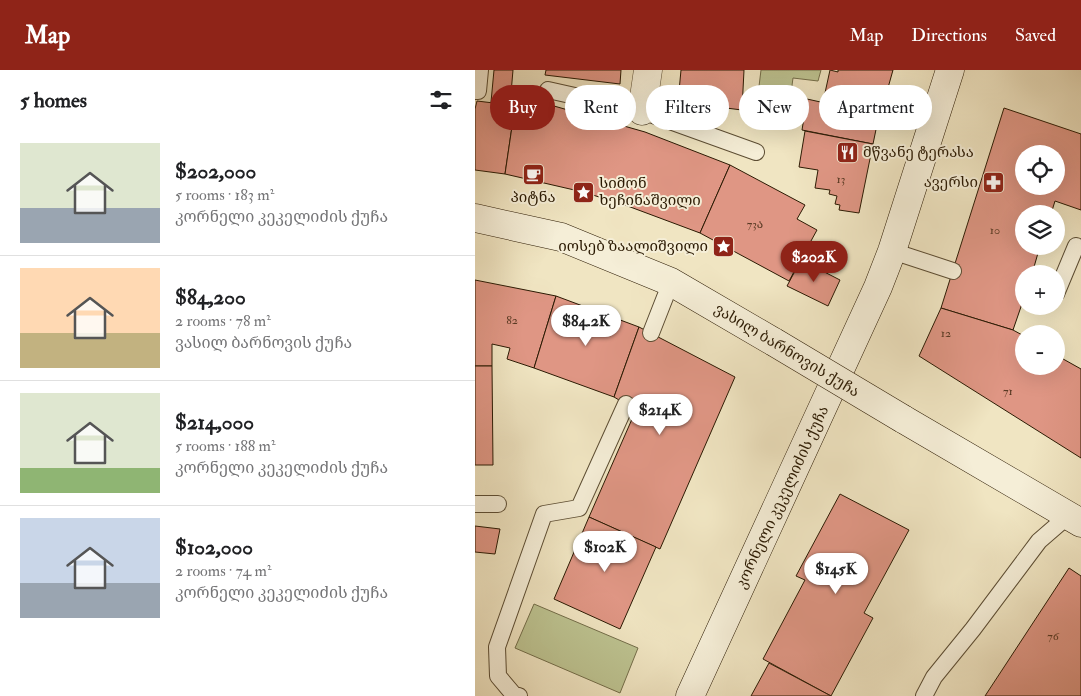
<!DOCTYPE html>
<meta charset="utf-8">
<style>
body{margin:0;font-family:"IM FELL Double Pica","Noto Serif Georgian",serif;background:#f2f2f2;color:#202124;height:100vh;display:flex;flex-direction:column;font-size:19px;white-space:nowrap}
*{box-sizing:border-box;margin:0}
p{font-size:16px;color:#757577}
.icon{flex:none;width:28px;height:28px;fill:none;stroke:currentColor;stroke-width:2;stroke-linecap:round;stroke-linejoin:round}
.map{position:relative;flex:1;overflow:hidden}
.panel{display:flex;flex-direction:column;background:#fff;width:475px}
.panel>*{flex:none}
.top-card{position:absolute;left:15px;top:15px;width:475px;height:45px;display:flex;gap:10px}
.tools{position:absolute;left:540px;top:75px;display:grid;gap:10px}
.tools a{display:grid;place-items:center;width:50px;height:50px;border-radius:50%;background:#fff;box-shadow:0 5px 20px #0002;font-size:25px}
.price{position:absolute;translate:-50% -42px;padding:0 11px;border-radius:18px;background:#fff;color:#222;font-size:16px;line-height:32px;filter:drop-shadow(0 1px 2px #0008)}
.price::after{content:'';position:absolute;left:50%;top:30px;width:15px;height:11px;margin-left:-8px;background:inherit;clip-path:polygon(0 0,100% 0,50% 100%)}
.price.active{background:#8f2418;color:#fff}
ul{padding:0;list-style:none}
li{display:flex;align-items:center;gap:15px;height:125px;padding:0 20px}
li+li{border-top:1px solid #e0e0e0}
li span{display:grid;place-items:center;flex:none;width:140px;height:100px;border-radius:0px;color:#555}
li>.icon{margin-inline-start:auto}
span .icon{width:60px;height:60px;fill:#fffc;stroke-width:1}
li b{font-size:21px}
h2{display:flex;justify-content:space-between;align-items:center;height:60px;padding:0 20px;font-size:21px}
.tag{padding:0 18px;border-radius:22px;background:#fff;box-shadow:0 5px 20px #0002;font-size:18px;line-height:45px}
.tag.active{background:#8f2418;color:#fff}
header{display:flex;align-items:center;gap:30px;box-sizing:border-box;height:70px;padding:0 25px;background:#8f2418;color:#fff}
header strong{font-size:24px}
nav{display:flex;gap:28px;margin-inline-start:auto;font-size:18px}
main{display:flex;flex:1;min-height:0}
.map>svg:first-child{display:block}
.green{fill:#bdc391;stroke:#746e4a}
.building{fill:#df9684;stroke:#2b1a03;fill-rule:evenodd}
.lines{fill:none;stroke-linecap:round;stroke-linejoin:round}
.lane-casing{stroke:#5c4d33;stroke-width:18}
.street-casing{stroke:#5c4d33;stroke-width:29}
.secondary-casing{stroke:#2b1a03;stroke-width:29}
.lane{stroke:#f5eed7;stroke-width:16}
.street{stroke:#f5eed7;stroke-width:28}
.secondary{stroke:#f5eed7;stroke-width:28}
.secondary-bridge-casing{stroke:#2b1a03;stroke-width:29;stroke-linecap:butt}
.secondary-bridge{stroke:#f5eed7;stroke-width:28}
.labels{text-anchor:middle;stroke-width:4;stroke-linejoin:round;paint-order:stroke}
.number-label{font-size:12px;fill:#583923}
.poi-label{font-size:15px;fill:#2b1a03;stroke:#f5eed7;text-anchor:start}
.street-label{font-size:15px;fill:#2b1a03;stroke:#f5eed7}
</style>
<header>
<strong>Map</strong>
<nav><a>Map</a><a>Directions</a><a>Saved</a></nav>
</header>
<main>
<section class="panel">
<h2>5 homes<svg class="icon" aria-label="filters" viewBox="0 0 24 24"><path d="M4 7h16M4 17h16"/><circle cx="9" cy="7" r="2"/><circle cx="15" cy="17" r="2"/></svg></h2>
<ul>
<li><span style="background:linear-gradient(#dfe7d0 65%,#9aa5b1 0)"><svg class="icon" aria-label="home" viewBox="0 0 24 24"><path d="M3 11l9-7 9 7M6 9v11h12V9"/></svg></span><div><b>$202,000</b><p>5 rooms · 183 m²</p><p>კორნელი კეკელიძის ქუჩა</p></div></li>
<li><span style="background:linear-gradient(#ffd9b3 65%,#c2b280 0)"><svg class="icon" aria-label="home" viewBox="0 0 24 24"><path d="M3 11l9-7 9 7M6 9v11h12V9"/></svg></span><div><b>$84,200</b><p>2 rooms · 78 m²</p><p>ვასილ ბარნოვის ქუჩა</p></div></li>
<li><span style="background:linear-gradient(#dfe7d0 75%,#8fb573 0)"><svg class="icon" aria-label="home" viewBox="0 0 24 24"><path d="M3 11l9-7 9 7M6 9v11h12V9"/></svg></span><div><b>$214,000</b><p>5 rooms · 188 m²</p><p>კორნელი კეკელიძის ქუჩა</p></div></li>
<li><span style="background:linear-gradient(#c9d6e8 65%,#9aa5b1 0)"><svg class="icon" aria-label="home" viewBox="0 0 24 24"><path d="M3 11l9-7 9 7M6 9v11h12V9"/></svg></span><div><b>$102,000</b><p>2 rooms · 74 m²</p><p>კორნელი კეკელიძის ქუჩა</p></div></li>
</ul>
</section>
<div class="map">
<svg width="606" height="626" viewBox="0 0 606 626">
<rect width="100%" height="100%" fill="#f0e5c2"/>
<filter id="stains"><feTurbulence type="fractalNoise" baseFrequency=".004" numOctaves="4"/><feColorMatrix values="0 0 0 0 .2 0 0 0 0 .09 0 0 0 0 .02 0 0 0 .5 -.17"/></filter>
<radialGradient id="worn" r=".72"><stop offset=".6" stop-color="#630" stop-opacity="0"/><stop offset="1" stop-color="#630" stop-opacity=".3"/></radialGradient>
<g class="green">
<polygon points="286,0 346,0 343,11 318,8 313,45 281,41"/>
<polygon points="59,534 163,578 145,623 40,578"/>
</g>
<g class="building">
<polygon points="19,0 38,0 35,35 16,32"/>
<polygon points="71,0 146,0 145,14 70,5"/>
<polygon points="206,0 269,0 267,40 203,32"/>
<polygon points="355,0 363,2 363,0 418,0 409,32 397,30 395,43 348,32"/>
<polygon points="332,29 404,45 398,74 327,60"/>
<polygon points="2,31 35,35 34,42 39,43 30,104 0,100 0,39"/>
<polygon points="65,32 170,62 255,95 225,163 150,135 108,122 30,104 39,43 62,47"/>
<path d="M529,38L606,64V140L580,131L576,144H549V176H565L557,204H549V228L538,260L466,238ZM549,84H581V116H549Z"/>
<polygon points="330,61 398,74 384,143 364,140 365,135 360,134 362,126 354,124 355,120 340,118 343,100 324,97"/>
<polygon points="255,95 330,135 322,149 342,160 314,211 225,163"/>
<polygon points="326,190 365,210 353,236 312,216"/>
<polygon points="0,210 81,226 59,298 32,289 35,278 17,274 17,296 0,296"/>
<polygon points="81,226 164,257 139,327 59,298"/>
<polygon points="466,238 538,260 549,266 549,296 581,296 581,285 606,299 606,388 444,286"/>
<polygon points="164,257 260,307 185,479 114,447 161,340 139,327"/>
<polygon points="0,296 17,296 18,395 0,395"/>
<polygon points="365,424 434,460 389,543 398,548 356,626 288,589 330,510 321,506"/>
<polygon points="114,447 181,477 145,559 79,529"/>
<polygon points="0,456 25,459 20,484 0,482"/>
<polygon points="594,498 606,506 606,626 510,626"/>
<polygon points="294,593 356,626 276,626"/>
</g>
<g class="lines">
<defs>
<g id="lane">
<polyline points="73,20 167,41 281,82"/>
<polyline points="0,21 3,21 5,0"/>
<polyline points="417,181 478,201"/>
<polyline points="581,224 601,176"/>
<polyline points="176,263 196,212"/>
<polyline points="0,434 23,434"/>
<polyline points="44,626 39,625 23,606 22,577 69,444 104,438 151,334"/>
<polyline points="449,626 459,607 498,559 564,471 594,445"/>
</g>
<polyline id="street" points="167,41 173,0"/>
<g id="secondary">
<polyline points="0,148 86,167 196,212 299,272"/>
<polyline points="428,349 606,453"/>
<polyline points="215,626 403,217 417,181 475,0"/>
</g>
</defs>
<use href="#lane" class="lane-casing"/>
<use href="#street" class="street-casing"/>
<use href="#secondary" class="secondary-casing"/>
<use href="#lane" class="lane"/>
<use href="#street" class="street"/>
<use href="#secondary" class="secondary"/>
<defs>
<polyline id="secondary-bridge" points="299,272 428,349"/>
</defs>
<use href="#secondary-bridge" class="secondary-bridge-casing"/>
<use href="#secondary-bridge" class="secondary-bridge"/>
</g>
<defs>
<symbol id="restaurant-square" viewBox="-11 -11 22 22"><rect x="-9" y="-9" width="18" height="18" rx="4" fill="#8f2418" stroke="#f5eed7"/><path d="M-5-6h1v4h1v-4h1v4h1v-4h1v5L-1.5 .5V6h-2V.5L-5-1ZM5-6V6H3V1.5H1.5Q1.5-4 5-6Z" fill="#fff"/></symbol>
<symbol id="cafe-square" viewBox="-11 -11 22 22"><rect x="-9" y="-9" width="18" height="18" rx="4" fill="#8f2418" stroke="#f5eed7"/><path d="M-5.5-4.5H6V0H3Q3 3.5 0 3.5H-2.5Q-5.5 3.5-5.5 0ZM3-3.2v2h1.7v-2ZM-6 4.5H4V6H-6Z" fill="#fff"/></symbol>
<symbol id="pharmacy-square" viewBox="-11 -11 22 22"><rect x="-9" y="-9" width="18" height="18" rx="4" fill="#8f2418" stroke="#f5eed7"/><path d="M-2-6h4v4h4v4h-4v4h-4v-4h-4v-4h4Z" fill="#fff"/></symbol>
<symbol id="sight-square" viewBox="-11 -11 22 22"><rect x="-9" y="-9" width="18" height="18" rx="4" fill="#8f2418" stroke="#f5eed7"/><path d="M0-6L1.8-2.2L6-1.7L2.9 1.2L3.7 5.4L0 3.3L-3.7 5.4L-2.9 1.2L-6-1.7L-1.8-2.2Z" fill="#fff"/></symbol>
</defs>
<g fill-rule="evenodd">
<use href="#restaurant-square" x="360" y="70" width="25" height="25"/>
<use href="#cafe-square" x="46" y="92" width="25" height="25"/>
<use href="#pharmacy-square" x="506" y="100" width="25" height="25"/>
<use href="#sight-square" x="96" y="110" width="25" height="25"/>
<use href="#sight-square" x="236" y="164" width="25" height="25"/>
</g>
<g class="labels">
<g class="number-label">
<text x="366" y="113">13</text>
<text x="280" y="158">73ა</text>
<text x="520" y="164">10</text>
<text x="37" y="254">82</text>
<text x="471" y="267">12</text>
<text x="533" y="325">71</text>
<text x="578" y="570">76</text>
</g>
<g class="poi-label">
<text x="388" y="87">მწვანე ტერასა</text>
<text x="503" y="117" text-anchor="end">ავერსი</text>
<text x="124" y="118">სიმონ<tspan x="124" dy="17">ხეჩინაშვილი</tspan></text>
<text x="58" y="132" text-anchor="middle">პიტნა</text>
<text x="233" y="181" text-anchor="end">იოსებ ზაალიშვილი</text>
</g>
<g class="street-label">
<text transform="translate(312 280) rotate(31)" y="5">ვასილ ბარნოვის ქუჩა</text>
<text transform="translate(307 427) rotate(-65)" y="5">კორნელი კეკელიძის ქუჩა</text>
</g>
</g>
<rect width="100%" height="100%" filter="url(#stains)"/>
<rect width="100%" height="100%" fill="url(#worn)"/>
</svg>
<div class="tools">
<a><svg class="icon" aria-label="locate" viewBox="0 0 24 24"><circle cx="12" cy="12" r="6"/><path d="M12 2v4M12 18v4M2 12h4M18 12h4"/></svg></a>
<a><svg class="icon" aria-label="layers" viewBox="0 0 24 24"><path d="M12 4l9 5-9 5-9-5zM3 14l9 5 9-5"/></svg></a>
<a>+</a>
<a>−</a>
</div>
<b class="price active" style="left:339px;top:213px">$202K</b>
<b class="price" style="left:111px;top:277px">$84.2K</b>
<b class="price" style="left:185px;top:366px">$214K</b>
<b class="price" style="left:130px;top:503px">$102K</b>
<b class="price" style="left:361px;top:525px">$145K</b>
<div class="top-card">
<a class="tag active">Buy</a>
<a class="tag">Rent</a>
<a class="tag">Filters</a>
<a class="tag">New</a>
<a class="tag">Apartment</a>
</div>
</div>
</main>
